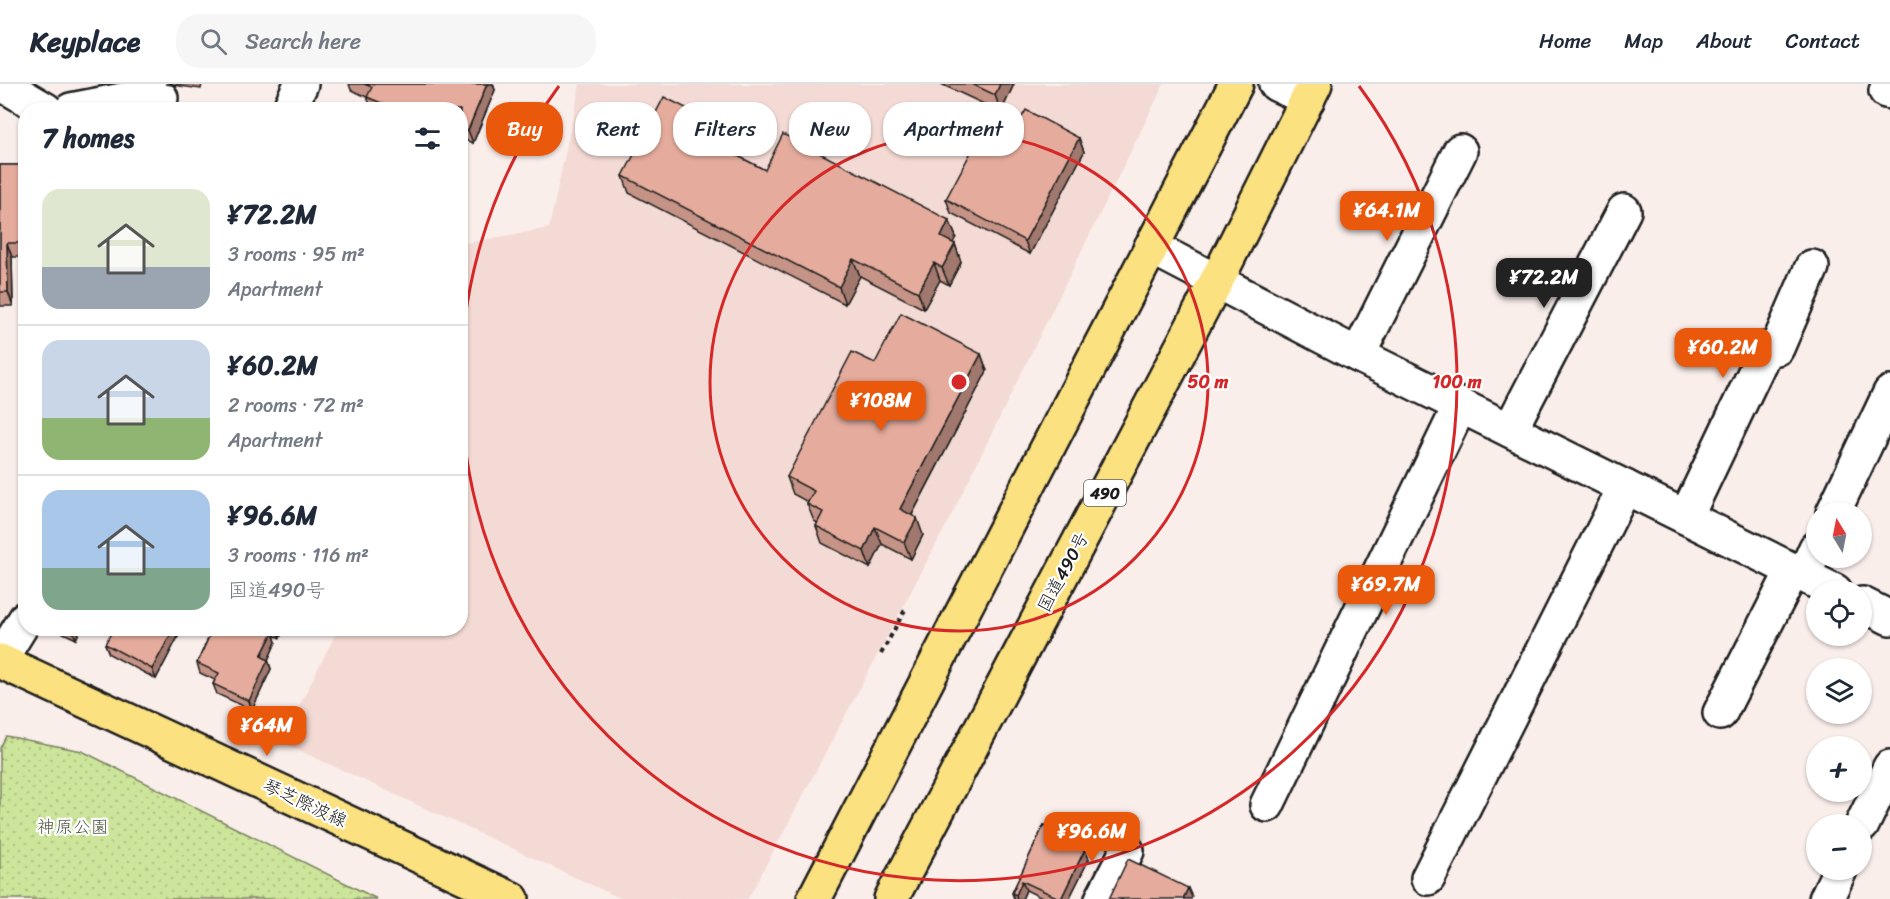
<!DOCTYPE html>
<meta charset="utf-8">
<style>
body{margin:0;font-family:Sriracha,"Klee One",sans-serif;background:#f6f6f7;color:#1f2937;height:100vh;display:flex;flex-direction:column;font-size:22px;white-space:nowrap}
*{box-sizing:border-box;margin:0}
p{font-size:20px;color:#747a83}
.icon{flex:none;width:33px;height:33px;fill:none;stroke:currentColor;stroke-width:2;stroke-linecap:round;stroke-linejoin:round}
.map{position:relative;flex:1;overflow:hidden}
.drawer{position:absolute;left:18px;top:18px;width:450px;height:534px;display:flex;flex-direction:column;background:#fff;border-radius:24px;box-shadow:0 2px 4px #0004}
.drawer>*{flex:none}
.hud{position:absolute;left:486px;top:18px;width:570px;height:54px;display:flex;gap:12px}
.needle{width:39px;rotate:350deg}
.controls{position:absolute;left:1806px;top:418px;display:grid;gap:12px}
.controls a{display:grid;place-items:center;width:66px;height:66px;border-radius:50%;background:#fff;box-shadow:0 2px 4px #0004;font-size:30px}
.price{position:absolute;translate:-50% -51px;padding:0 14px;border-radius:12px;background:#ea580c;color:#fff;font-size:20px;line-height:39px;filter:drop-shadow(0 2px 3px #0008)}
.price::after{content:'';position:absolute;left:50%;top:36px;width:18px;height:14px;margin-left:-9px;background:inherit;clip-path:polygon(0 0,100% 0,50% 100%)}
.price.on{background:#222;color:#fff}
ul{padding:0;list-style:none}
li{display:flex;align-items:center;gap:18px;height:150px;padding:0 24px}
li+li{border-top:2px solid #e0e1e3}
li span{display:grid;place-items:center;flex:none;width:168px;height:120px;border-radius:18px;color:#555}
li>.icon{margin-inline-start:auto}
span .icon{width:72px;height:72px;fill:#fffc;stroke-width:1}
li b{font-size:26px}
h2{display:flex;justify-content:space-between;align-items:center;height:72px;padding:0 24px;font-size:26px}
.chip{padding:0 21px;border-radius:24px;background:#fff;box-shadow:0 2px 4px #0004;font-size:21px;line-height:54px}
.chip.on{background:#ea580c;color:#fff}
header{display:flex;align-items:center;gap:36px;box-sizing:border-box;height:84px;padding:0 30px;background:#fff;border-bottom:2px solid #e0e1e3}
header strong{font-size:28px}
nav{display:flex;gap:33px;margin-inline-start:auto;font-size:21px}
.search{width:420px;height:54px;background:#f6f6f7;display:flex;align-items:center;gap:15px;box-sizing:border-box;padding:0 21px;border-radius:24px;color:#747a83;font-size:22px}
.map>svg:first-child{display:block}
.built{fill:#f4dad4}
.park{fill:url(#park-dots);stroke:#74805b;stroke-width:1.5}
.lines{fill:none;stroke-linecap:round;stroke-linejoin:round}
.minor-casing{stroke:#1c1c1c;stroke-width:38}
.major-casing{stroke:#1c1c1c;stroke-width:38}
.highway-casing{stroke:#1c1c1c;stroke-width:38}
.path{stroke:#1c1c1c;stroke-width:4;stroke-dasharray:4.5 4.5;stroke-linecap:butt}
.minor{stroke:#fff;stroke-width:33}
.major{stroke:#fbe180;stroke-width:33}
.highway{stroke:#fbe180;stroke-width:33}
.wall{fill:#c59487;stroke:#1c1c1c;stroke-width:1.5}
.shaded-wall{fill:#a0786e;stroke:#1c1c1c;stroke-width:1.5}
.building{fill:#e5ac9d;stroke:#1c1c1c;stroke-width:1.5}
.ring{fill:none;stroke:#d62828;stroke-width:3}
.labels{text-anchor:middle;stroke-width:4.5;stroke-linejoin:round;paint-order:stroke}
.shield{fill:#fff;stroke:#606060;stroke-width:1.5}
.shield-label{font-size:16px;font-weight:bold;fill:#1c1c1c}
.street-label{font-size:18px;fill:#1c1c1c;stroke:#fff}
.park-label{font-size:18px;fill:#515842;stroke:#fff}
.centre{fill:#d62828;stroke:#fff;stroke-width:3}
.ring-label{font-size:18px;text-anchor:middle;font-weight:bold;fill:#d62828;stroke:#fff;stroke-width:4.5;stroke-linejoin:round;paint-order:stroke}
</style>
<header>
<strong>Keyplace</strong>
<div class="search"><svg class="icon" aria-label="search" viewBox="0 0 24 24"><circle cx="10" cy="10" r="6"/><path d="M15 15l6 6"/></svg>Search here</div>
<nav><a>Home</a><a>Map</a><a>About</a><a>Contact</a></nav>
</header>
<div class="map">
<svg width="1890" height="815" viewBox="0 0 1890 815">
<defs>
<pattern id="park-dots" width="8" height="8" patternUnits="userSpaceOnUse" patternTransform="scale(1.5)"><rect width="8" height="8" fill="#cde59a"/><path d="M2 2h.1M6 6h.1" fill="none" stroke="#afc484" stroke-width="1.8" stroke-linecap="round"/></pattern>
</defs>
<rect width="100%" height="100%" fill="#faeeeb"/>
<filter id="ink" filterUnits="userSpaceOnUse"><feTurbulence type="fractalNoise" baseFrequency=".0167" numOctaves="2"/><feDisplacementMap in="SourceGraphic" scale="12" xChannelSelector="R" yChannelSelector="G"/><feConvolveMatrix kernelMatrix="1 2 1 2 8 2 1 2 1" color-interpolation-filters="sRGB"/></filter>
<g filter="url(#ink)">
<polygon class="built" points="580,0 1164,0 948,438 748,815 622,815 281,658 338,545 460,544 461,160 549,144"/>
<polygon class="park" points="6,652 82,667 377,815 0,815 0,664"/>
<g class="lines">
<defs>
<g id="minor">
<polyline points="2,0 46,26"/>
<polyline points="1276,0 1308,15"/>
<polyline points="1886,7 1890,8"/>
<polyline points="71,26 138,13 161,14"/>
<polyline points="289,26 301,0"/>
<polyline points="1151,163 1358,271 1835,507"/>
<polyline points="1358,271 1460,67"/>
<polyline points="1510,346 1624,127"/>
<polyline points="1833,429 1890,309"/>
<polyline points="1686,433 1766,265 1777,264 1812,183"/>
<polyline points="1804,491 1816,464"/>
<polyline points="1862,520 1890,534"/>
<polyline points="0,576 26,534"/>
<polyline points="1720,629 1793,486"/>
<polyline points="1267,721 1460,322"/>
<polyline points="1862,741 1890,683"/>
<polyline points="1428,794 1625,403"/>
<polyline points="1102,815 1127,767"/>
<polyline points="1826,815 1840,786"/>
</g>
<polyline id="major" points="0,577 512,815"/>
<g id="highway">
<polyline points="814,815 1236,0"/>
<polyline points="891,815 1217,196 1315,0"/>
</g>
</defs>
<use href="#minor" class="minor-casing"/>
<use href="#major" class="major-casing"/>
<use href="#highway" class="highway-casing"/>
<polyline class="path" points="881,570 906,524"/>
<use href="#minor" class="minor"/>
<use href="#major" class="major"/>
<use href="#highway" class="highway"/>
</g>
<g class="wall">
<polygon points="165,0 202,0 201,5"/>
<polygon points="349,0 493,0 495,6 473,59 460,54 460,26 372,26 367,13 351,6"/>
<polygon points="941,0 1014,0 1001,28"/>
<polygon points="1019,38 1079,54 1084,68 1030,170 951,129 946,115"/>
<polygon points="700,45 697,51 765,86 949,136 956,153 952,159 955,160 961,178 949,201 940,196 924,225 860,192 845,220 629,109 623,92"/>
<polygon points="0,81 26,81 26,173 12,173 13,222 0,222"/>
<polygon points="981,270 987,287 912,431 923,451 911,475 882,460 870,484 822,459 816,442 818,439 814,437 807,420 808,418 793,410 787,393 875,279"/>
<polygon points="53,544 81,544 76,555"/>
<polygon points="183,544 194,544 192,549"/>
<polygon points="213,544 284,544 280,554 274,551 276,558 268,576 271,585 252,626 217,610 213,600 215,596 200,589 197,579"/>
<polygon points="180,549 156,595 109,570 105,560"/>
<polygon points="1044,741 1081,757 1079,762 1089,775 1069,815 1044,815 1026,806 1022,815 1014,815 1012,809"/>
</g>
<g class="shaded-wall">
<polygon points="487,0 493,0 495,6 473,59 468,46"/>
<polygon points="1000,0 1014,0 1001,28 995,11"/>
<polygon points="694,28 700,45 691,62 685,45"/>
<polygon points="1079,54 1084,68 1030,170 1025,157"/>
<polygon points="949,136 956,153 947,170 941,153"/>
<polygon points="7,159 12,173 13,222 8,208"/>
<polygon points="955,160 961,178 949,201 942,184"/>
<polygon points="853,175 860,192 845,220 839,203"/>
<polygon points="934,179 940,196 924,225 918,208"/>
<polygon points="981,270 987,287 906,442 900,425"/>
<polygon points="917,434 923,451 911,475 904,458"/>
<polygon points="875,443 882,460 870,484 864,467"/>
<polygon points="73,544 81,544 76,555 72,545"/>
<polygon points="174,544 178,544 180,549 156,595 152,585"/>
<polygon points="276,544 284,544 280,554"/>
<polygon points="273,548 276,558 268,576 271,585 252,626 249,617 261,572"/>
<polygon points="1077,748 1081,757 1075,768 1072,759"/>
<polygon points="1085,765 1089,775 1069,815 1061,815"/>
<polygon points="1022,797 1026,806 1022,815 1017,815 1016,811"/>
<polygon points="1188,804 1192,813 1191,815 1183,815"/>
</g>
<g class="building">
<polygon points="364,0 487,0 468,46 460,43 460,26 398,26 367,13 372,3"/>
<polygon points="972,0 1000,0 995,11"/>
<polygon points="664,13 694,28 685,45 765,86 783,50 949,136 941,153 955,160 942,184 934,179 918,208 853,175 839,203 623,92"/>
<polygon points="292,20 312,26 290,26"/>
<polygon points="994,25 1019,38 1026,26 1079,54 1025,157 946,115"/>
<polygon points="0,81 26,81 26,159 7,159 8,208 0,208"/>
<polygon points="901,229 981,270 900,425 917,434 904,458 875,443 864,467 816,442 823,428 807,420 814,407 787,393 852,268 875,279"/>
<polygon points="114,544 174,544 152,585 105,560"/>
<polygon points="213,544 264,544 273,548 261,572 268,576 249,617 213,600 219,589 197,579"/>
<polygon points="1056,738 1077,748 1072,759 1085,765 1061,815 1022,797 1016,811 1012,809 1044,741 1053,745"/>
<polygon points="1128,775 1188,804 1183,815 1109,815"/>
</g>
</g>
<g class="ring">
<circle cx="959" cy="298" r="249"/>
<path d="M1359 2A498 498 0 1 1 559 2"/>
</g>
<g class="labels">
<rect class="shield" x="1084" y="396" width="42" height="26" rx="4.5"/>
<g class="shield-label">
<text x="1105" y="415">490</text>
</g>
<g class="street-label">
<text transform="translate(1063 488) rotate(-62)" y="6">国道490号</text>
<text transform="translate(305 719) rotate(25)" y="6">琴芝際波線</text>
</g>
<g class="park-label">
<text x="73" y="749">神原公園</text>
</g>
</g>
<circle cx="959" cy="298" r="9" class="centre"/>
<g class="ring-label">
<text x="1208" y="304">50 m</text>
<text x="1457" y="304">100 m</text>
</g>
</svg>
<div class="controls">
<a><svg class="needle" viewBox="-14 -14 28 28"><path d="M0-13l5 13h-10z" fill="#e53935"/><path d="M0 13l5-13h-10z" fill="#747a83"/></svg></a>
<a><svg class="icon" aria-label="locate" viewBox="0 0 24 24"><circle cx="12" cy="12" r="6"/><path d="M12 2v4M12 18v4M2 12h4M18 12h4"/></svg></a>
<a><svg class="icon" aria-label="layers" viewBox="0 0 24 24"><path d="M12 4l9 5-9 5-9-5zM3 14l9 5 9-5"/></svg></a>
<a>+</a>
<a>−</a>
</div>
<b class="price" style="left:1387px;top:158px">¥64.1M</b>
<b class="price on" style="left:1544px;top:225px">¥72.2M</b>
<b class="price" style="left:1723px;top:295px">¥60.2M</b>
<b class="price" style="left:881px;top:348px">¥108M</b>
<b class="price" style="left:1386px;top:532px">¥69.7M</b>
<b class="price" style="left:267px;top:673px">¥64M</b>
<b class="price" style="left:1092px;top:779px">¥96.6M</b>
<div class="hud">
<a class="chip on">Buy</a>
<a class="chip">Rent</a>
<a class="chip">Filters</a>
<a class="chip">New</a>
<a class="chip">Apartment</a>
</div>
<section class="drawer">
<h2>7 homes<svg class="icon" aria-label="filters" viewBox="0 0 24 24"><path d="M4 7h16M4 17h16"/><circle cx="9" cy="7" r="2"/><circle cx="15" cy="17" r="2"/></svg></h2>
<ul>
<li><span style="background:linear-gradient(#dfe7d0 65%,#9aa5b1 0)"><svg class="icon" aria-label="home" viewBox="0 0 24 24"><path d="M3 11l9-7 9 7M6 9v11h12V9"/></svg></span><div><b>¥72.2M</b><p>3 rooms · 95 m²</p><p>Apartment</p></div></li>
<li><span style="background:linear-gradient(#c9d6e8 65%,#8fb573 0)"><svg class="icon" aria-label="home" viewBox="0 0 24 24"><path d="M3 11l9-7 9 7M6 9v11h12V9"/></svg></span><div><b>¥60.2M</b><p>2 rooms · 72 m²</p><p>Apartment</p></div></li>
<li><span style="background:linear-gradient(#a9c7e8 65%,#7fa58c 0)"><svg class="icon" aria-label="home" viewBox="0 0 24 24"><path d="M3 11l9-7 9 7M6 9v11h12V9"/></svg></span><div><b>¥96.6M</b><p>3 rooms · 116 m²</p><p>国道490号</p></div></li>
</ul>
</section>
</div>
